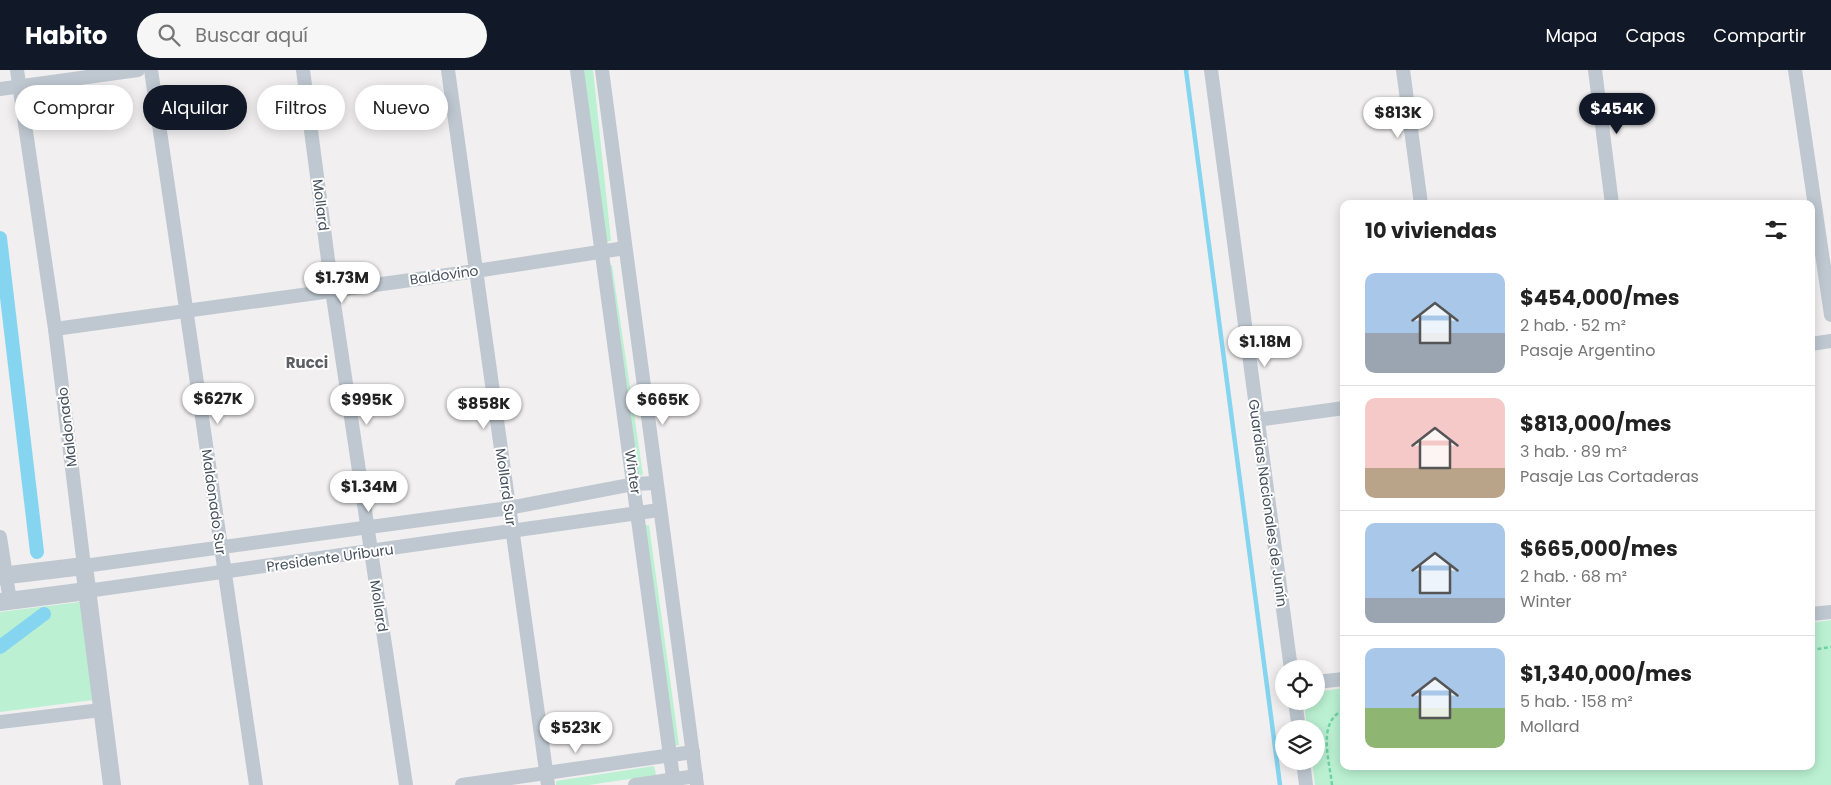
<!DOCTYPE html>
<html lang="es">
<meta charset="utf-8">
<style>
body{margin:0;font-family:Poppins,sans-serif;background:#f6f6f6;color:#222;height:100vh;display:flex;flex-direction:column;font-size:19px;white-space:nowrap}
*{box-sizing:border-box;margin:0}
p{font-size:16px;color:#767676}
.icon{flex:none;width:28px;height:28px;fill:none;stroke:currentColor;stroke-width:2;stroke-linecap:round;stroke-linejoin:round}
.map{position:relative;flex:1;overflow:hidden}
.sheet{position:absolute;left:1340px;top:130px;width:475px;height:570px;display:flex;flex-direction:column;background:#fff;border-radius:10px;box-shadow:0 2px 12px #0003}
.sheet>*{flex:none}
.top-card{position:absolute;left:15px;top:15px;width:475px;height:45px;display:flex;gap:10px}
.tools{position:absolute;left:1275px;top:590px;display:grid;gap:10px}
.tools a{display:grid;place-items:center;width:50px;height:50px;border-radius:50%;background:#fff;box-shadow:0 2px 12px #0003;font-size:25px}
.price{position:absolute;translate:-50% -42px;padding:0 11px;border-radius:18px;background:#fff;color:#222;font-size:16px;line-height:32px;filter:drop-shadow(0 1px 2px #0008)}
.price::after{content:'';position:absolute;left:50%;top:30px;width:15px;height:11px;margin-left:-8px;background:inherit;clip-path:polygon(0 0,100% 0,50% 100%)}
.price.on{background:#111827;color:#fff}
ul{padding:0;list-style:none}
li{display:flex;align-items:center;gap:15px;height:125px;padding:0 25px}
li+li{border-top:1px solid #e0e0e0}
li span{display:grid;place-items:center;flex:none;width:140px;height:100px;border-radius:10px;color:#555}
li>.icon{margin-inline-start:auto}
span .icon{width:60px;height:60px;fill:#fffc;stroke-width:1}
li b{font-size:21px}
h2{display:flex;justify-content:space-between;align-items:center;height:60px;padding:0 25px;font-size:21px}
.pill{padding:0 18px;border-radius:22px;background:#fff;box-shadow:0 2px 12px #0003;font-size:18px;line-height:45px}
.pill.on{background:#111827;color:#fff}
header{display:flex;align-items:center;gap:30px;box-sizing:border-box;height:70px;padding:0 25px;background:#111827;color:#fff}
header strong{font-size:24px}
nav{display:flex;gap:28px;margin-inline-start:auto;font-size:18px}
.search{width:350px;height:45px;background:#f6f6f6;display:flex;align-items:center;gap:12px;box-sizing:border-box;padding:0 18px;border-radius:28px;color:#767676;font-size:19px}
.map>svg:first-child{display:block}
.green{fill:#bbf1d2}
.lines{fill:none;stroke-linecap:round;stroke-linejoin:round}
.stream{stroke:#86d5f0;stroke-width:4.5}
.canal{stroke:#86d5f0;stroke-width:14}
.path{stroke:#71d1a6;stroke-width:2.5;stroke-dasharray:4 2.5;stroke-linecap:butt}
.minor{stroke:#bfc8d1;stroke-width:14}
.tertiary{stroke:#bfc8d1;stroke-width:18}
.labels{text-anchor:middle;stroke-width:4;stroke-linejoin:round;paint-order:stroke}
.street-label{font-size:14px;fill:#46515d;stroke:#fff}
.neighbourhood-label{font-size:15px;font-weight:bold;fill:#5b5f64;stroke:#fff}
</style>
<header>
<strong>Habito</strong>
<div class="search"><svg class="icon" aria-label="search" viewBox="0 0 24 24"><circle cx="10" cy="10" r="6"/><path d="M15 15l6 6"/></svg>Buscar aquí</div>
<nav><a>Mapa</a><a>Capas</a><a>Compartir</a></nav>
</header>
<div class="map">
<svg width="1831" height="715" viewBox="0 0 1831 715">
<rect width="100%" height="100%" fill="#f1efef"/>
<g class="green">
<polygon points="583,0 593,0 611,171 602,172"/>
<polygon points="612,195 643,405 635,406 605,196"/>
<polygon points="649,455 679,675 669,677 639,456"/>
<polygon points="80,532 93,630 0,642 0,542"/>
<polygon points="1831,550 1831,715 1315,715 1312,691 1316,691 1316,659 1307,659 1304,631 1316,631 1316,622 1344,618 1344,696 1811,696 1811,553"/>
<polygon points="654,696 656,705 589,715 556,715 556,711"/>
</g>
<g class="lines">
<polyline class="stream" points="1186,0 1280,715"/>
<g class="canal">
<polyline points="0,168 37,482"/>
<polyline points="0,577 44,544"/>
</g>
<g class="path">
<polyline points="1811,580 1831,577"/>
<path d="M1332,715C1330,692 1316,651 1344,640"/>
</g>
<g class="minor">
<polyline points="17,0 55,259 84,496 509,438 634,414 655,413"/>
<polyline points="151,0 256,715"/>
<polyline points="303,0 332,220 406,715"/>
<polyline points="448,0 548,715"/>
<polyline points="577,0 674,715"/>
<polyline points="602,0 697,715"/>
<polyline points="1211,0 1291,599"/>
<polyline points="1403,0 1421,134"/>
<polyline points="1595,0 1612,134"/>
<polyline points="1795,0 1831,245"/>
<polyline points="0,19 138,0"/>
<polyline points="55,259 476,201 625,178"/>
<polyline points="1811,274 1831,271"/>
<polyline points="1257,350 1344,338"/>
<polyline points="0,467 10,531"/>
<polyline points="87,521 659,440"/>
<polyline points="1811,544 1831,542"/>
<polyline points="1316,612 1344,609"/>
<polyline points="1295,631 1299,659"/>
<polyline points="0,652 101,640"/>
<polyline points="1303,691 1306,715"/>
<polyline points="462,715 693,682"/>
<polyline points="635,715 696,706"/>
</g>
<g class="tertiary">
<polyline points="0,506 84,496 112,715"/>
<polyline points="0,532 87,521"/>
</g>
</g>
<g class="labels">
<g class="street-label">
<text transform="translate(321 135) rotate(83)" y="5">Mollard</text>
<text transform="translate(444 205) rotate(-8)" y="5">Baldovino</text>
<text transform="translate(67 357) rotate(-97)" y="5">Maldonado</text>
<text transform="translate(633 402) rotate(82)" y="5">Winter</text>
<text transform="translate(506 417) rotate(82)" y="5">Mollard Sur</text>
<text transform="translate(214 432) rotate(82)" y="5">Maldonado Sur</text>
<text transform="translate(1268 433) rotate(82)" y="5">Guardias Nacionales de Junín</text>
<text transform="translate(330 488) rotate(-8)" y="5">Presidente Uriburu</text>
<text transform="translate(379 536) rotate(81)" y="5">Mollard</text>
</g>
<g class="neighbourhood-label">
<text x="307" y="298">Rucci</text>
</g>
</g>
</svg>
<div class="tools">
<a><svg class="icon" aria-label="locate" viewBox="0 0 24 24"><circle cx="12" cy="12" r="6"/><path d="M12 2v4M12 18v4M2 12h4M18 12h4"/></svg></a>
<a><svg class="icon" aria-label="layers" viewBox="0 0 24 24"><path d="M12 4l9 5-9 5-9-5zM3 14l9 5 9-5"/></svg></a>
</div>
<b class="price on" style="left:1617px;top:65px">$454K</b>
<b class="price" style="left:1398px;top:69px">$813K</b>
<b class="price" style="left:342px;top:234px">$1.73M</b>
<b class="price" style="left:1265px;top:298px">$1.18M</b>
<b class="price" style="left:218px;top:355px">$627K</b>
<b class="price" style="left:367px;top:356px">$995K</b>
<b class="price" style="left:663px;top:356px">$665K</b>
<b class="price" style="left:484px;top:360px">$858K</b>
<b class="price" style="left:369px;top:443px">$1.34M</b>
<b class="price" style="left:576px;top:684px">$523K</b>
<div class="top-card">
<a class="pill">Comprar</a>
<a class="pill on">Alquilar</a>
<a class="pill">Filtros</a>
<a class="pill">Nuevo</a>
</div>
<section class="sheet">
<h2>10 viviendas<svg class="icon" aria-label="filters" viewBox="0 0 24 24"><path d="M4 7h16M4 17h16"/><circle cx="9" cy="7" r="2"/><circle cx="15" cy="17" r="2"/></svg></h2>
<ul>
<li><span style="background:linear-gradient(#a9c7e8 60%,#9aa5b1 0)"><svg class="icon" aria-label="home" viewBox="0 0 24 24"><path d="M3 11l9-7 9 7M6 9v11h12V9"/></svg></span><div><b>$454,000/mes</b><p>2 hab. · 52 m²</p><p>Pasaje Argentino</p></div></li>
<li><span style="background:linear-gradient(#f6c9c9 70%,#b9a48a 0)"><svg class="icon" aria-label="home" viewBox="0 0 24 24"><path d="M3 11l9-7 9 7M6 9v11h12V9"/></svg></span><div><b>$813,000/mes</b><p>3 hab. · 89 m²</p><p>Pasaje Las Cortaderas</p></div></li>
<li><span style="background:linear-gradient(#a9c7e8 75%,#9aa5b1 0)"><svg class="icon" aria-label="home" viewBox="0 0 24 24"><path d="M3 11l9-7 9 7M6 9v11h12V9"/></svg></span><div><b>$665,000/mes</b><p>2 hab. · 68 m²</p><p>Winter</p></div></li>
<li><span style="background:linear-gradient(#a9c7e8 60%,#8fb573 0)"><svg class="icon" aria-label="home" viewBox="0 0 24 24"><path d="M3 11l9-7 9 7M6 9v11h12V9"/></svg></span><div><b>$1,340,000/mes</b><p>5 hab. · 158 m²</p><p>Mollard</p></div></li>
</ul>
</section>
</div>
